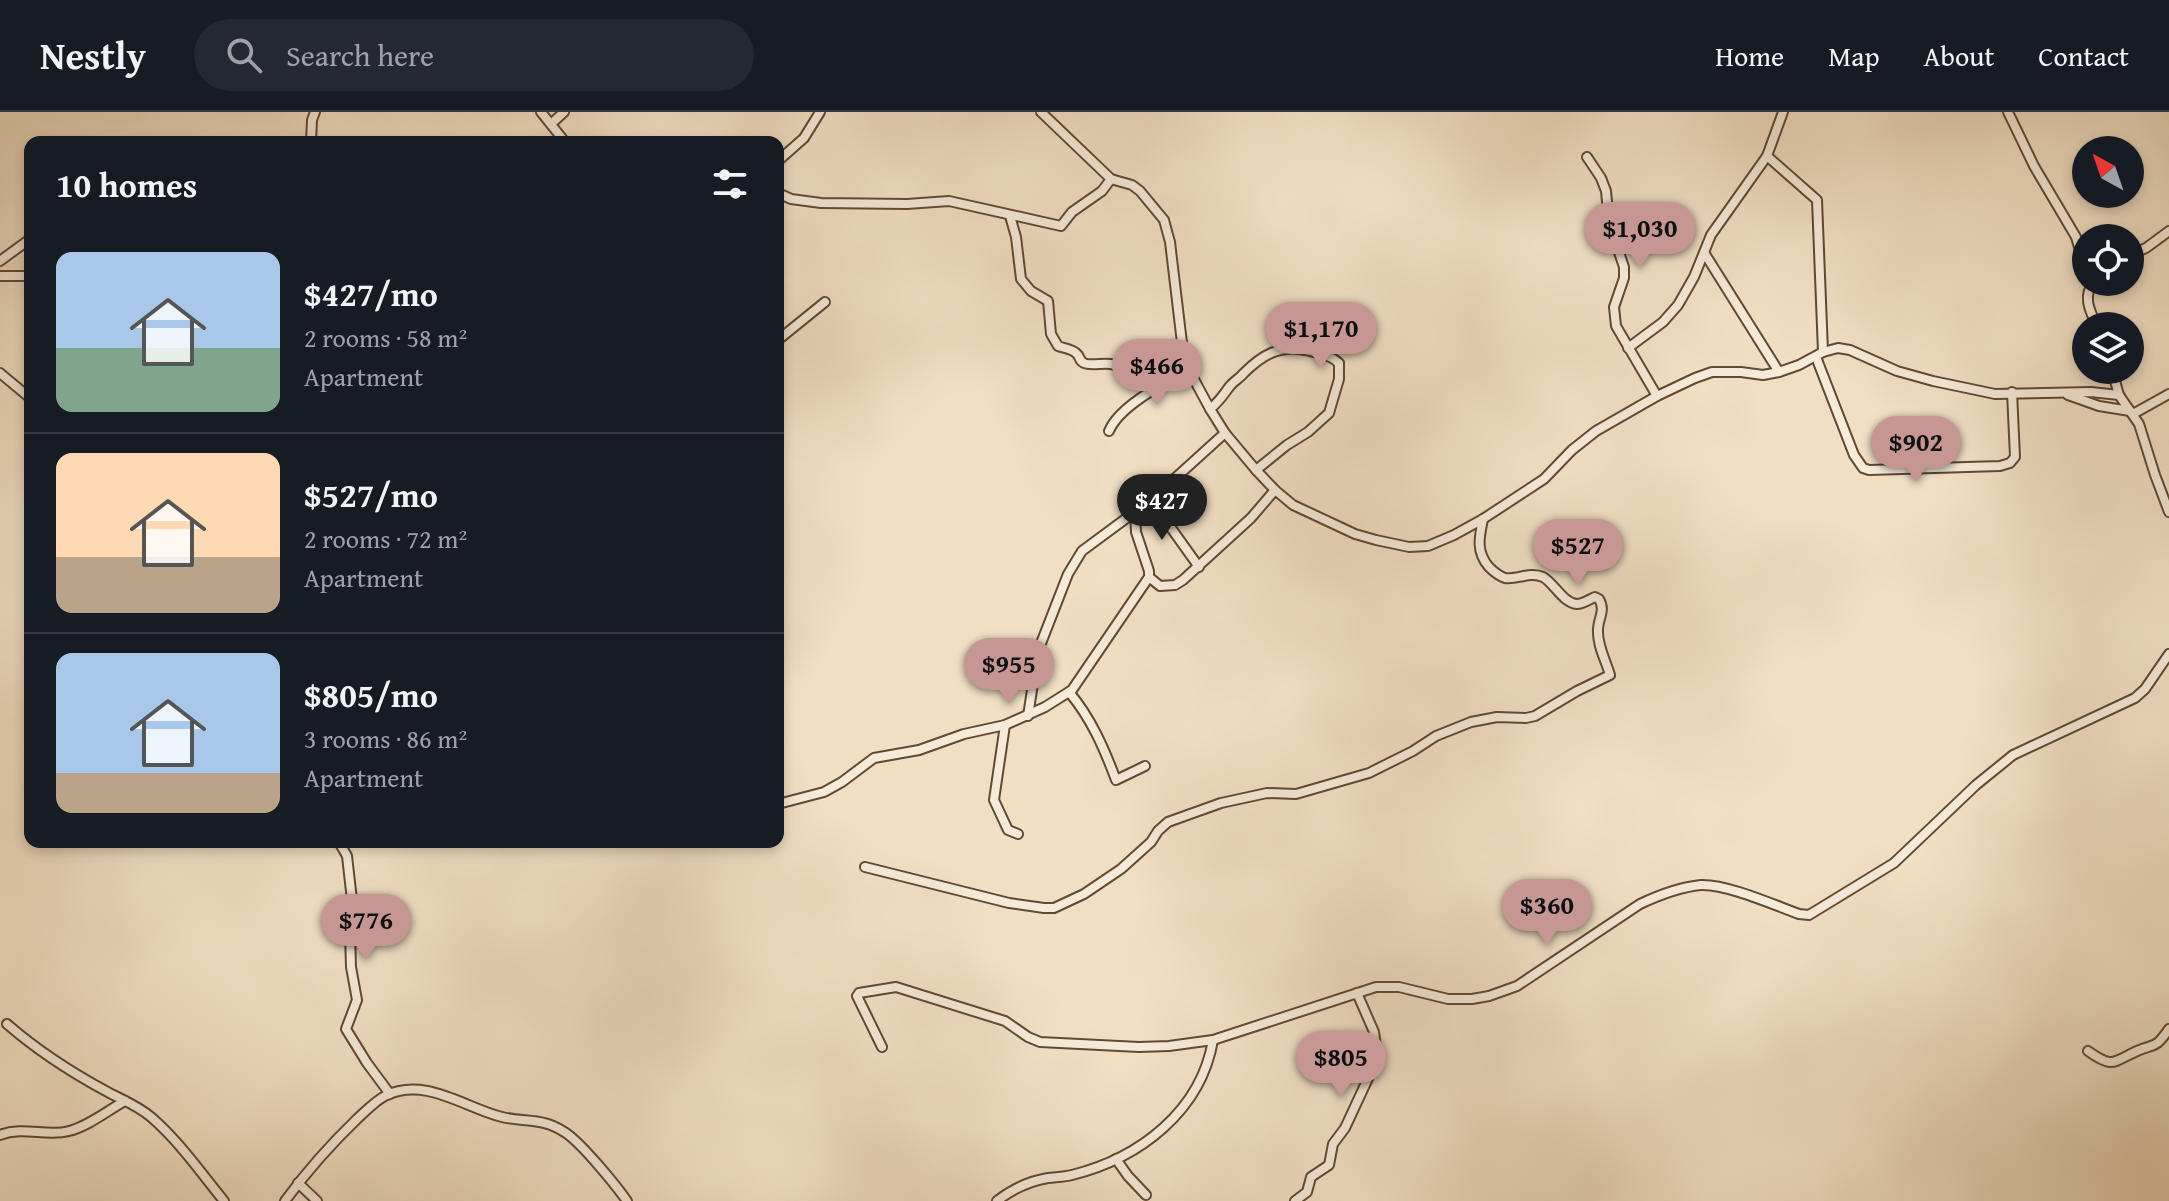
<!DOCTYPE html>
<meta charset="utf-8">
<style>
body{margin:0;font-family:"Gentium Book Plus",serif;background:#242831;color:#f1f3f6;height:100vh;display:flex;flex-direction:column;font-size:30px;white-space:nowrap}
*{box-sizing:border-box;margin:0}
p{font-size:26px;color:#9ea1a6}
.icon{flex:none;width:44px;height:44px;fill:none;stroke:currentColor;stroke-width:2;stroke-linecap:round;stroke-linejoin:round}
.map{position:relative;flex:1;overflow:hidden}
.panel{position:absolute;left:24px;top:24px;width:760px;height:712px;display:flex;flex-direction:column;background:#171b24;border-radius:16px;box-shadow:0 4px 12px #0003}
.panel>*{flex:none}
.needle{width:52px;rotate:320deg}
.buttons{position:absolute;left:2072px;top:24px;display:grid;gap:16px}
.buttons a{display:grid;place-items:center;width:72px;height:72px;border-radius:50%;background:#171b24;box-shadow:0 4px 12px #0003;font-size:40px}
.price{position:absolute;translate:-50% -68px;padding:0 18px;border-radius:28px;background:#c59692;color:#111;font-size:26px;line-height:52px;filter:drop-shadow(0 2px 4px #0008)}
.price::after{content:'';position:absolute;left:50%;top:48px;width:24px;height:18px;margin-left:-12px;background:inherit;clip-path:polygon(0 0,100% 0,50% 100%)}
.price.active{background:#222;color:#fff}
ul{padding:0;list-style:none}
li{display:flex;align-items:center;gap:24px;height:200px;padding:0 32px}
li+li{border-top:2px solid #363941}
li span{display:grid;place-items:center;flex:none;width:224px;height:160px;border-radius:16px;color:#555}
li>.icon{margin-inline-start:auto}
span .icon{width:96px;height:96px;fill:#fffc;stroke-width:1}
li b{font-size:34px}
h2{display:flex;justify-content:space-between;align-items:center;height:96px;padding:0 32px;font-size:34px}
header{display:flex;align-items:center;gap:48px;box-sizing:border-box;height:112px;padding:0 40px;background:#171b24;border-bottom:2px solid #363941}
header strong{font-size:38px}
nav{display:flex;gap:44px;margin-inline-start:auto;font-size:28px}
.search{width:560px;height:72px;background:#242831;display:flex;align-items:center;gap:20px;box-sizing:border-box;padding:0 28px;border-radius:44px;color:#9ea1a6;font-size:30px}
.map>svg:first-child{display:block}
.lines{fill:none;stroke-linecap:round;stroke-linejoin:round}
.street-casing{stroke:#624932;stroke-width:12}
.street{stroke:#f6ead9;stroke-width:8}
</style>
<header>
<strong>Nestly</strong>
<div class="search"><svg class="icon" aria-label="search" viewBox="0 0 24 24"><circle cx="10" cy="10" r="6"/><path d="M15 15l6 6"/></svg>Search here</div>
<nav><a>Home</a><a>Map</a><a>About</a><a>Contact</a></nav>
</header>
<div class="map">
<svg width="2169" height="1089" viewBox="0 0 2169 1089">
<rect width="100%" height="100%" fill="#f1dfc4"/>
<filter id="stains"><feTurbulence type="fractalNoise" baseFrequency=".0025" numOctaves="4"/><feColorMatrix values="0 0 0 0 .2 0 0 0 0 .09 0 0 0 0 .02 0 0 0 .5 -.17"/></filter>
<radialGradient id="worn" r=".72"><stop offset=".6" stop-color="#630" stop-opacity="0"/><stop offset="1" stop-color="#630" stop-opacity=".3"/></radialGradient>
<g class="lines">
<defs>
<g id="street">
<polyline points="541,0 565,30"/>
<polyline points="1041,0 1111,67 1132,73 1140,79 1164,108 1170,130 1182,231 1189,258 1210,297 1225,321 1256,358 1275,378 1293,393 1355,422 1376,428 1409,435 1428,434 1454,423 1483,407 1544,367 1572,338 1596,319 1657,284 1695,266 1712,260 1741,260 1763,263 1779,260 1799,253 1823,240 1838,236 1850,238 1897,259 1933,269 1995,282 2091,280 2119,283 2139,312 2155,363 2169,400"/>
<polyline points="2008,0 2034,54 2076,125 2086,159"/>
<polyline points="551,12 564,0"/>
<polyline points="311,30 312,8 315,0"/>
<polyline points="1767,44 1817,88 1823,240"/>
<polyline points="1587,45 1601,66 1606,79 1609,111 1624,155 1624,166 1614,195 1616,214 1657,284"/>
<polyline points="778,49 804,26 820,0"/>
<polyline points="778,81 791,87 821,91 907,92 949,89 1061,114 1072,100 1102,79 1111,67"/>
<path d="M1010,104L1016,125L1021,167L1031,179L1048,189L1051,222L1058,234C1063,236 1072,237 1076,241C1081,245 1078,248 1084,251C1090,254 1102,251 1110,252C1152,260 1153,267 1182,231"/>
<polyline points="1705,142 1779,260"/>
<polyline points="2130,143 2146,136 2169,119"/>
<polyline points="0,149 30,127"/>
<polyline points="0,164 30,164"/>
<path d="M2094,170C2082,184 2090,199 2097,214"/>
<polyline points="778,228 825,190"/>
<polyline points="1628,236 1663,210 1678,193 1694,165 1711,123 1767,44 1783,0"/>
<polyline points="1816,245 1854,343 1863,356 1869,358 2000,354 2010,351 2015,345 2012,280"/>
<polyline points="2112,258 2119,283"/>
<polyline points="0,261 30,286"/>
<polyline points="2068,283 2099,294 2130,299"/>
<path d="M1210,297C1219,290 1223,283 1230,274C1234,269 1240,266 1244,261C1262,243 1279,233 1305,238C1318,241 1329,242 1339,251V267L1329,301L1308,320L1287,333L1256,358"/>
<polyline points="2133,302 2169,282"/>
<path d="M1109,319C1120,293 1165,271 1189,258"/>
<polyline points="1151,388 1199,455"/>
<polyline points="1149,465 1160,474 1175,473 1183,468 1251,406 1275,378"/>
<path d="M1069,580C1091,606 1104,636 1116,668L1145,654"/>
<polyline points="1028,604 1038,539 1068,462 1082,439 1151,388 1225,321"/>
<polyline points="1005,613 994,688 1008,718 1018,722"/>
<polyline points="778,692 824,680 842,670 874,646 919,638 964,622 1005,613 1045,595 1072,578 1149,465 1149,459 1136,420 1135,398"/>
<polyline points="339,730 347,744 352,788 361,802 350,822 351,855 357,888 346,917 367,951 390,982"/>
<path d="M865,755L1009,791L1044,796H1054L1084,782L1121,757L1151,730L1158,719L1168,710L1221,691L1267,681L1296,682L1369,661L1413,639L1436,624L1471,610L1497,605L1526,606L1535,604L1577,579L1610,563C1606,549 1597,533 1598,518C1598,506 1606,499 1599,487L1595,485C1590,487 1583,492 1577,492C1563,491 1554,471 1543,465C1530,459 1517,468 1505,466C1499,464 1493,459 1489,455C1476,440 1479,426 1483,407"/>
<path d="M7,912C37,938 69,959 104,978C120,987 137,993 151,1005C179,1029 201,1061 224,1089"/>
<path d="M882,935L857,884L859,881L896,875L1005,909L1028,925L1040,930L1139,935L1169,934L1213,928L1376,875H1399L1448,887H1472L1489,884L1517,874L1640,792C1659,783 1681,775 1701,773C1727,772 1774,793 1799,802L1809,803L1894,751L1976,673L2013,643L2135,586L2145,577L2169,542"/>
<path d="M2088,939C2113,957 2113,950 2137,939C2156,931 2155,937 2169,917"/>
<path d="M0,1023C23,1014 47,1025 69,1019C89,1014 108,998 125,989"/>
<polyline points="1116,1047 1128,1064 1146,1083"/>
<polyline points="298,1071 317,1089"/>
<path d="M285,1089C307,1059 330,1033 357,1007C366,999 375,989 385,984C425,964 465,996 502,1005C528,1011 542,1005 566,1021C582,1032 615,1072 627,1089"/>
<path d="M997,1089C1011,1078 1030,1069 1048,1066C1056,1065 1064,1065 1072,1063C1140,1046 1201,999 1213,928"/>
<polyline points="1295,1089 1307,1080 1311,1065 1329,1053 1333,1032 1345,1016 1371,960 1377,941 1374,920 1357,881"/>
</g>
</defs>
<use href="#street" class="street-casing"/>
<use href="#street" class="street"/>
</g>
<rect width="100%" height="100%" filter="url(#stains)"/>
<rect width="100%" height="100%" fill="url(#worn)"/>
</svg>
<div class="buttons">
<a><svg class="needle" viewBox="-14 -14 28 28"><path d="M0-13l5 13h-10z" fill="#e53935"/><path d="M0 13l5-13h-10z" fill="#9ea1a6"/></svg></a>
<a><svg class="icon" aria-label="locate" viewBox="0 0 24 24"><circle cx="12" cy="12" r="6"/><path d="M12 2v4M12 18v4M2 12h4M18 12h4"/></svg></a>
<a><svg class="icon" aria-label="layers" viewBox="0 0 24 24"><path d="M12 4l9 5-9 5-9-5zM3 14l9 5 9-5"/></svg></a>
</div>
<b class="price" style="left:1640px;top:158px">$1,030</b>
<b class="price" style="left:1321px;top:258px">$1,170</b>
<b class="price" style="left:1157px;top:295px">$466</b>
<b class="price" style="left:1916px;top:372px">$902</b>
<b class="price active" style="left:1162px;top:430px">$427</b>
<b class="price" style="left:1578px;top:475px">$527</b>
<b class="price" style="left:1009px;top:594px">$955</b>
<b class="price" style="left:1547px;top:835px">$360</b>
<b class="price" style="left:366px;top:850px">$776</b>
<b class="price" style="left:1341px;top:987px">$805</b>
<section class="panel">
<h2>10 homes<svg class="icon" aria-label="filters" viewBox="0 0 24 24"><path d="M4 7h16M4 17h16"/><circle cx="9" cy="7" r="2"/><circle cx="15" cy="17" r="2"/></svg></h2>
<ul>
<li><span style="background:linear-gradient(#a9c7e8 60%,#7fa58c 0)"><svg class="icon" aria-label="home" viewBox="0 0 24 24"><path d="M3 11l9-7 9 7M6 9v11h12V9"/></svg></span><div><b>$427/mo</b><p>2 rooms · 58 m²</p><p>Apartment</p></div></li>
<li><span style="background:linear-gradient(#ffd9b3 65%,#b9a48a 0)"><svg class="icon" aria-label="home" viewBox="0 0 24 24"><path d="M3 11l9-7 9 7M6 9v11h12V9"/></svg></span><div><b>$527/mo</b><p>2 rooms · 72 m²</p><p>Apartment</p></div></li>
<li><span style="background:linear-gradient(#a9c7e8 75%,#b9a48a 0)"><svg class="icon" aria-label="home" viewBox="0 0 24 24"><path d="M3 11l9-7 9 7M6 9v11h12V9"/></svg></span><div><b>$805/mo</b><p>3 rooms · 86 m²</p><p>Apartment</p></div></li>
</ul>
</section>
</div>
